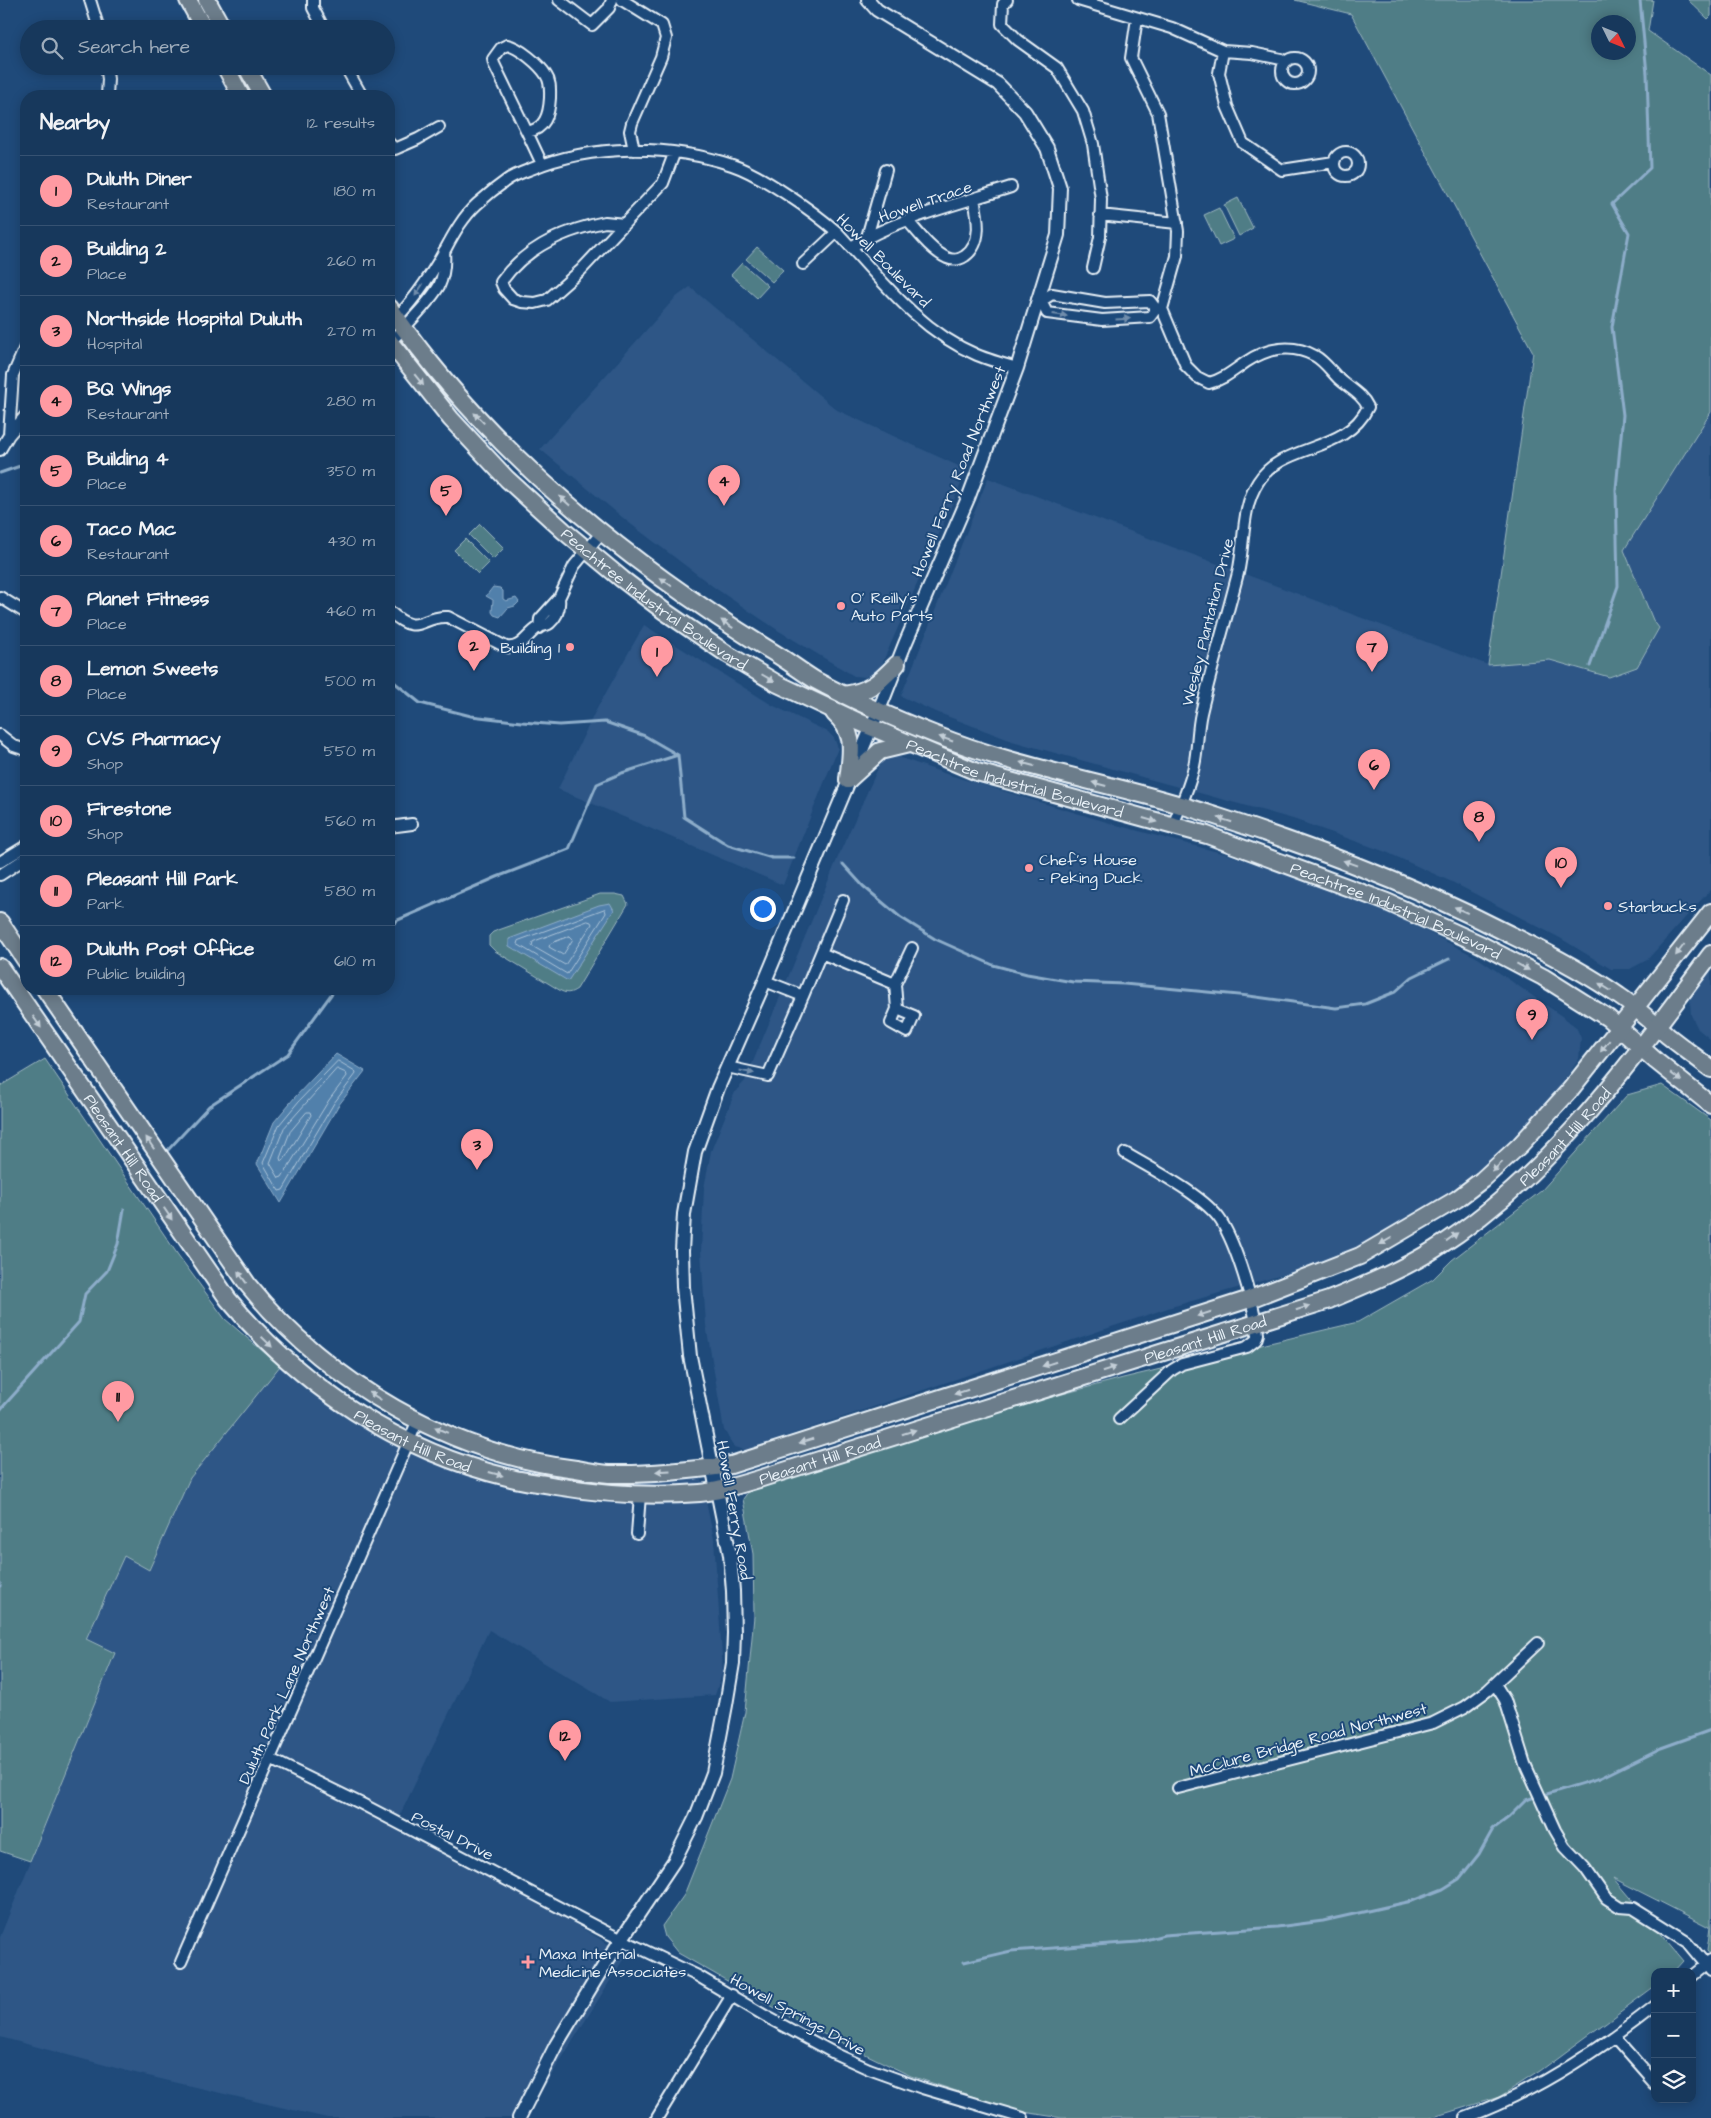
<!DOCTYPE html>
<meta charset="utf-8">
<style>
body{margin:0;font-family:"Architects Daughter",sans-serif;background:#244365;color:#f1f3f6}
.controls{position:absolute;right:15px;bottom:15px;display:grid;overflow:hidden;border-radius:10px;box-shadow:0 2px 12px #0003}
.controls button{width:45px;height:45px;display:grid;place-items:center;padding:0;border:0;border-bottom:1px solid #365272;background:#17385c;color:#f1f3f6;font:25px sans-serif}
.compass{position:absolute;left:1591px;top:15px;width:45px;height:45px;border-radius:50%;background:#17385c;box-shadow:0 2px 12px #0003;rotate:133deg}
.you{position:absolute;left:762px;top:908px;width:18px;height:18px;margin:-12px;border:4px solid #fff;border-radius:50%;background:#1a73e8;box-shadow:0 0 0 8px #1a73e833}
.badge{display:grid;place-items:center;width:32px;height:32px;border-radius:50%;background:#ff9aa2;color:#111;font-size:16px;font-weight:700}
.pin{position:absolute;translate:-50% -41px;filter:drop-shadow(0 1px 2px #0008)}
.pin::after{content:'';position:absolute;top:26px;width:18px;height:15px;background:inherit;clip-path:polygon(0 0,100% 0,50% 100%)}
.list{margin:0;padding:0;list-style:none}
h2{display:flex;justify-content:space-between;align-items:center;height:65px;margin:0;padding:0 20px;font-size:21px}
h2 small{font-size:16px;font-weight:400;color:#9eacbb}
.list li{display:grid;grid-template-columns:32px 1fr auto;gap:15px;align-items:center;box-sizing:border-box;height:70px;padding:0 20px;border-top:1px solid #365272}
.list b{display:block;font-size:19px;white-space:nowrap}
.list p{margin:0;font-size:16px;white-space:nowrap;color:#9eacbb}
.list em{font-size:16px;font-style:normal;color:#9eacbb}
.icon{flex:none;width:28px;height:28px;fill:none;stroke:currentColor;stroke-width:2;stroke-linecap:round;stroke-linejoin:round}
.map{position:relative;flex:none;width:1711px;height:2118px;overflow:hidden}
.search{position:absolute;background:#17385c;box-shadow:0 2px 12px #0003;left:20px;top:20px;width:375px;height:55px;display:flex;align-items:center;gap:12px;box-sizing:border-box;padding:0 18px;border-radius:28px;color:#9eacbb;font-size:19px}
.panel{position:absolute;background:#17385c;box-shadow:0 2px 12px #0003;left:20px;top:90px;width:375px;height:905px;border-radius:20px}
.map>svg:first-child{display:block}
</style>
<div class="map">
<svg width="1711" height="2118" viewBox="0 0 1711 2118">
<rect width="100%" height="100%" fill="#1f4a7a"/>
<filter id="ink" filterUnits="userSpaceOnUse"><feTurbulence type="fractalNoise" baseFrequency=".02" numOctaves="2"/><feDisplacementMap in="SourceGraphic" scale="10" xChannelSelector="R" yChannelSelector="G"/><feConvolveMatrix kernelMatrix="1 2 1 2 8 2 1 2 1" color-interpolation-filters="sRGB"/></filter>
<g filter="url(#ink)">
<path fill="#2d5686" d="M690,287l147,123 130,60 -89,203 -13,4 -11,-1 -75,-45 -64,-43 -87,-66 -88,-73 135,-151z
M1711,412v477l-64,71 -17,9h-19l-51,-31 -106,-55 -68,-31 -93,-33 -281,-78 -81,-31 -30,-14 87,-218 500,187 62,-5 59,17 28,-10 22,-39 -6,-8 -29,-70z
M644,625l128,80 56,27 6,6 4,10 -55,137 -225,-96 36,-75z
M896,756l50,18 174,52 109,29 132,43 117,60 85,59 13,10 5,11 -2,21 -33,48 -74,70 -80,51 -54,31 -167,48 -426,143 -11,-3 -10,-17 -18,-105 -5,-74 3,-63 7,-37 24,-59 10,-11 96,-231 38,-84 7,-8z
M1711,968v72l-13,-11 -7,-14 -1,-15 7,-14z
M280,1366l53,25 84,48 85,28 93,14 105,-7 14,65 9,132 -8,24 -105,7 -121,-72 -90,187 227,138 -101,163h-198l-196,-46 -131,-35v-100l115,-284 -29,-14 38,-84 25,15 41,-92z"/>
<path fill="#507d86" stroke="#9cb7bf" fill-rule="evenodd" d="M1295,0h358l-5,31 63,44v337l-87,138 29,70 6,8 -22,39 -28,10 -59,-17 -62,5 45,-313 -182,-338zM1598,22h30v30h-30z
M1688,0h23v16l-3,3z
M1238,198l15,30 -14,8 -15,-31z
M1219,208l15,31 -15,7 -15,-31z
M757,247l26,23 -11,12 -26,-23z
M742,263l26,23 -11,12 -26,-23z
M480,524l24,24 -11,11 -24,-24z
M465,539l24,24 -11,11 -24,-24z
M600,894h15l9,2 4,8 -51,85c-6,4 -10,5 -16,2l-66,-40 -6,-6v-9l4,-4z
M45,1059l133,196 47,64 55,47 -90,112 -41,92 -25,-14 -38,83 29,14 -85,208 -30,-10v-765z
M1662,1085l49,35v836l-4,-5 3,-24 -97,-49 70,83 -10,11h-18v14l-115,85 -41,26 -69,21h-368l-45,-7 -106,-35 -106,-51 -127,-72 -13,-16 -3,-11 22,-31 46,-116 15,-67 9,-96 -1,-62 -10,-55 8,-11 191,-62 181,-48 235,-56 75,-43 19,-19 89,-69 86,-96z"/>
<path fill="#5180ab" stroke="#8dadca" d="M493,587l7,1 3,3v8l3,2 10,-3 3,4 -4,4 -7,2 -8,9 -6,-2 -2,-3 1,-12 -7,-4z
M610,903l4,7 -46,71 -59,-35v-7l90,-34z
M336,1054l29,17 -27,35 -57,97 -24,-39 17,-42 21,-25z"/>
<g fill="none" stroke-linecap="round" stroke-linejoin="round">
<path stroke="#acc4d9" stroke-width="1" d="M605,909l1,4 -39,61 -50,-30 1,-3z
M588,921l3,1 1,2 -27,41 -33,-19 1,-4z
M570,936l3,3 -10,16 -14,-8 1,-3z
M338,1061l17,10 1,3 -22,29 -51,87 -4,1 -16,-28 16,-38 20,-24z
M337,1069l9,4 1,3 -18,24 -47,77 -3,1 -9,-15 14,-35z
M307,1112h3l1,3 -27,45 -3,1 -1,-3 10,-26z"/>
<path stroke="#8dadca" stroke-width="3" d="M0,473l26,-9
M1590,666l28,-80 -2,-97 7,-74 -11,-88 17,-94 -17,-29 38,-36 -3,-94 -7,-74
M389,678l31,25 51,13 51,6 37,3 46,-3 40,14 33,19
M678,755l6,62 44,28 44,13h22
M843,864l20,22 37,31 35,22 58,26 34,9 46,8 51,2 125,12 87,12 29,-4 30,-12 17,-15 37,-18
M389,927l9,-7 99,-43 72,-28 28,-65 25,-11 56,-18
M168,1150l41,-44 79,-52 47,-65
M0,1410l79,-88 6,-28 22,-23 11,-27 6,-35
M0,1583v3
M1547,1794l53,-16 61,-30 50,-18
M964,1962l47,-11 127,-9 26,-7 113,-8 46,-6 89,-20 31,-12 16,-10 20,-25 14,-25 16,-12 17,-17 6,-2"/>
<defs>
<path id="minor" d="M90,0l9,29
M313,0v8l11,21
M559,0l33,25 17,-17 3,-8
M622,0l40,25 4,13 -5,19 -29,66 -2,8 4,19
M1007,0l-4,4 -1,20 16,16 39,28 26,43 10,33 8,55 -1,38 -7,31
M1078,0l94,28 51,23 29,2 29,6 4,3
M1137,18l-6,40 27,55 20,118 -1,25 -15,53
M507,45c12,2 33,20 39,30 5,7 4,15 4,23 -1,17 -5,31 -23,34l-33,-68 -1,-5 8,-11z
M1223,51l-4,22 8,33 16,37 39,27 52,-8
M1282 71a13 13 0 1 1 26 0a13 13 0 1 1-26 0Z
M106,66l2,13 -1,17
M345,66l17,30
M527,132l15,32
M389,143l6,6 23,-10 21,-12
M1334 164a12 12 0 1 1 24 0a12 12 0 1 1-24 0Z
M1100,215l77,8
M908,221c11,13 24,30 39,37 7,3 12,2 18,-2 18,-13 13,-38 9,-57
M605,222l19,2 -43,46 -34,30 -12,3 -13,-1 -9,-3 -9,-10 -3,-7c24,-34 64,-52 104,-60z
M624,224l39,-41 11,-29
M867,237l19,-67
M851,247c46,-29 108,-43 160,-60
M803,264l34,-32
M1037,300l4,1 11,-7 53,9 45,-2 6,8h6l24,57 11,11 12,6c15,-4 24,-12 37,-21 21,-14 46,-19 69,-6 9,5 16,15 23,22 11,10 24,16 30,29 -22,47 -85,35 -110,75 -17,26 -13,62 -20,91 -12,47 -26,93 -37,140 -4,17 -3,35 -7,53 -4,20 -14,40 -21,60
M1041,301l6,12 55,7 48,-3 6,-8
M389,325c23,-21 41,-48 56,-75 9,-17 18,-33 32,-46 10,-9 20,-17 30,-24 7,-5 16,-8 24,-11 61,-25 138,-25 201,-4 30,10 81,46 105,67 42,45 81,98 140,123 12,5 26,9 40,13
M390,342c12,-12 41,-42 49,-56 5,-11 6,-23 5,-35
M9,435l4,-60 13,-30
M0,450l9,-15 17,-20
M0,597l26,16
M389,611c31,28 31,4 59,6l58,30c15,3 21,-13 33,-20 4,-2 8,-1 11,-4 8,-7 10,-16 9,-25
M539,628l1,-9 19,-21 15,-32 28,-34
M0,735l14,11 12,4
M389,827l23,-3
M0,862l26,-16
M0,875l26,-17
M821,953l74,31 17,-36
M765,981l38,15 40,-96
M895,984l2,25 -6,14 16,9 7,-16 -17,-7
M727,1067l41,9 35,-80
M1119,1419l53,-49 10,-6 65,-17 9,-7 2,-6c-4,-29 -21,-88 -37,-113 -16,-25 -69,-52 -96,-68
M637,1534l3,-39
M1495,1684l10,16 20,64 30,66 10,17 20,21 21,30 14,9 13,1 54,34 24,29
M270,1759l92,45 246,129 90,43 69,41 69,37 33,15 53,19 101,30
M1178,1788l255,-65 32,-16 22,-16 51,-48
M181,1962l237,-542
M1692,1976l19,-15
M1618,2034v7l37,42
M657,2118l75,-123
M1465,2118c69,-25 133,-67 190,-112"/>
<path id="tertiary" d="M519,2118l37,-73 49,-81 69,-103 22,-44 17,-44 13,-68 7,-42 1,-30 -1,-42 -3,-36 -40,-199 -7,-69 -1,-36 2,-37 11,-62 23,-64 47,-107 118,-281 22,-56 64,-148 48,-128 41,-133 2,-47 -13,-40 -22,-36 -27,-28 -121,-74 -9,-10"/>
<g id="trunk">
<path d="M188,0l16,29"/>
<path d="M207,0l16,29"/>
<path d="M225,66l16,30"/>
<path d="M246,66l17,30"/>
<path d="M389,307c99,144 239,257 387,347 13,8 26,18 39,26 39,21 80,39 121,55 79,32 166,46 248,71 112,35 222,75 327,129 37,18 74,37 108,61 18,12 33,26 49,40 14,11 29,22 43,33"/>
<path id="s1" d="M389,341l62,78 56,60 57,52 58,48 42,32 63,43 51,30 81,38 118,50 230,63 180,67 93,42 63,33 65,41 48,43 55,44"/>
<path d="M844,695c27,-4 35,-13 53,-31"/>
<path d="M834,713c23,21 17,39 14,67"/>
<path d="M848,780l32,-29 29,-7"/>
<path d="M0,922l26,39"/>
<path id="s2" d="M0,967l228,332c73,88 172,153 283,179 15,4 30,5 45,8 47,8 96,11 144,7 21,-2 42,-9 62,-15l567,-178c36,-15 73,-30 106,-51 116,-73 196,-188 276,-295"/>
<path d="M45,989l203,296c80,98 202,169 328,184 13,2 25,5 38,5 38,1 79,-4 117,-9l519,-166 110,-43 97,-57 25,-19 38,-35 50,-55 141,-178"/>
</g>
</defs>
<use href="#minor" stroke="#e8f1f8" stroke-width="14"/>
<use href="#tertiary" stroke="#e8f1f8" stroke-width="16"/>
<use href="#trunk" stroke="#e8f1f8" stroke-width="20"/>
<use href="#minor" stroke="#1f4a7a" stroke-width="10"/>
<use href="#tertiary" stroke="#1f4a7a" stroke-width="12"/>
<use href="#trunk" stroke="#6c7d8b" stroke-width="16"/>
</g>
<defs><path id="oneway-solid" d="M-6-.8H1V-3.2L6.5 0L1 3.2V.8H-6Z" transform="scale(1.25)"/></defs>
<g fill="#6f8dac">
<use href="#oneway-solid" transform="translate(419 290) rotate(123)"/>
<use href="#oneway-solid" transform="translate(1060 315) rotate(8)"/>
<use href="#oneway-solid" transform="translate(1123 319) rotate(-3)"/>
<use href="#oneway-solid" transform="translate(747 1072) rotate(11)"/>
</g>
<g fill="#c3ced7">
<use href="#oneway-solid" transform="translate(419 380) rotate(51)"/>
<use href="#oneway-solid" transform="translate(479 418) rotate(-134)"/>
<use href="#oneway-solid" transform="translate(565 501) rotate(-138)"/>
<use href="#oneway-solid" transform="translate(666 582) rotate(-144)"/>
<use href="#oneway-solid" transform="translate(727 624) rotate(-147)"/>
<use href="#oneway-solid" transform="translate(768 678) rotate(30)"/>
<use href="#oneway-solid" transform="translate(946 739) rotate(-161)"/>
<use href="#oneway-solid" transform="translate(1027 764) rotate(-165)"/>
<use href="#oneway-solid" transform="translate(1099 784) rotate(-165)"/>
<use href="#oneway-solid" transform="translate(1150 820) rotate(16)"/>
<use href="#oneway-solid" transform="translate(1225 820) rotate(-162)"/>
<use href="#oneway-solid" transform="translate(1350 863) rotate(-160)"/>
<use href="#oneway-solid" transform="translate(1461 910) rotate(-155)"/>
<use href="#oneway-solid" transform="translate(1680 950) rotate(127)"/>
<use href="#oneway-solid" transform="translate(1523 967) rotate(28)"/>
<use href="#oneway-solid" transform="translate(1605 987) rotate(-148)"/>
<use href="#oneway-solid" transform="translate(37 1022) rotate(55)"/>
<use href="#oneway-solid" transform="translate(1605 1046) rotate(128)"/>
<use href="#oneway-solid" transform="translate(1676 1077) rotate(38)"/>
<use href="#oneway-solid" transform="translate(150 1143) rotate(-124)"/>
<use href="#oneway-solid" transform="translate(1497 1167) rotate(138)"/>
<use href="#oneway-solid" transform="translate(168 1214) rotate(56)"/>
<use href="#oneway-solid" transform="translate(1452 1237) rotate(-36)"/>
<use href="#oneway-solid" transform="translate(1386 1241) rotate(150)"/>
<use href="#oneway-solid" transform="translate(242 1277) rotate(-126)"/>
<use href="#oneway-solid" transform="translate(1303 1308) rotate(-17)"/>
<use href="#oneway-solid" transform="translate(1204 1314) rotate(162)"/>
<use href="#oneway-solid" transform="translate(267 1342) rotate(44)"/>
<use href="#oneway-solid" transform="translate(1049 1364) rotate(162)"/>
<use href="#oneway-solid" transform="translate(1109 1369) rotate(-18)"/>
<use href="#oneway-solid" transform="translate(961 1392) rotate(162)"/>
<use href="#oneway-solid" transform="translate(375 1396) rotate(-148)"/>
<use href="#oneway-solid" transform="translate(441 1430) rotate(-157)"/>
<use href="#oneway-solid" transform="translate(909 1432) rotate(-17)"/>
<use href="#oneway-solid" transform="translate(806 1441) rotate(162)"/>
<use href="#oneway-solid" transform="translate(663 1471) rotate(177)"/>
<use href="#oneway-solid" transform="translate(496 1474) rotate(15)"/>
</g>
</g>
<g fill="#ff9aa2" stroke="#1f4a7a" stroke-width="2">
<circle cx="841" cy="606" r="5"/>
<circle cx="570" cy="647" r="5"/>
<circle cx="1029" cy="868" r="5"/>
<circle cx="1608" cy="906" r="5"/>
<path d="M525.5 1954.5h5v5h5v5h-5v5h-5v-5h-5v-5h5z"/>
</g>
<g text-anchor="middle" stroke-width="4" stroke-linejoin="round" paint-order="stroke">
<g font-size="16" fill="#e8f1f8" stroke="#1f4a7a">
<text transform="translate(925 201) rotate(-19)" y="6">Howell Trace</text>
<text transform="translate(884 260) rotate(45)" y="6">Howell Boulevard</text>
<text transform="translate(958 471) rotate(-68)" y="6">Howell Ferry Road Northwest</text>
<text dy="6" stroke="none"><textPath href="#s1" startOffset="372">Peachtree Industrial Boulevard</textPath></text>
<text transform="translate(1207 622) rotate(-76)" y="6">Wesley Plantation Drive</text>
<text dy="6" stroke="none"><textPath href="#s1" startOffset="778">Peachtree Industrial Boulevard</textPath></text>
<text dy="6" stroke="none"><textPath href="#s1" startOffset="1182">Peachtree Industrial Boulevard</textPath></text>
<text dy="6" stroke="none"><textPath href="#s2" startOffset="1882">Pleasant Hill Road</textPath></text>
<text dy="6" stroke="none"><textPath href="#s2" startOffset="219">Pleasant Hill Road</textPath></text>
<text dy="6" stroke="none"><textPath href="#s2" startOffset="1462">Pleasant Hill Road</textPath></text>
<text dy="6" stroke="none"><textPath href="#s2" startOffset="638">Pleasant Hill Road</textPath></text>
<text dy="6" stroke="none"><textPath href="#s2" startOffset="1058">Pleasant Hill Road</textPath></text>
<text transform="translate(735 1510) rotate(80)" y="6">Howell Ferry Road</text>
<text transform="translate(286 1685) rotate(-66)" y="6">Duluth Park Lane Northwest</text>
<text transform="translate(1308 1739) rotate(-15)" y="6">McClure Bridge Road Northwest</text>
<text transform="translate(453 1835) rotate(27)" y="6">Postal Drive</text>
<text transform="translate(798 2014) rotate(29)" y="6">Howell Springs Drive</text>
</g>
<g font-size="16" fill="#e8f1f8" stroke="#1f4a7a" text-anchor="start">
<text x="851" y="603">O' Reilly's<tspan x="851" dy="18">Auto Parts</tspan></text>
<text x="560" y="653" text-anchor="end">Building 1</text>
<text x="1039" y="865">Chef's House<tspan x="1039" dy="18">- Peking Duck</tspan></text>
<text x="1618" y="912">Starbucks</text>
<text x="539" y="1959">Maxa Internal<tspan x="539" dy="18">Medicine Associates</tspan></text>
</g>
</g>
</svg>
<div class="controls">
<button>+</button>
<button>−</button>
<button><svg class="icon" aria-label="layers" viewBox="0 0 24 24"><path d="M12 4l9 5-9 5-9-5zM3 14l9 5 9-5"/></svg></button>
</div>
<svg class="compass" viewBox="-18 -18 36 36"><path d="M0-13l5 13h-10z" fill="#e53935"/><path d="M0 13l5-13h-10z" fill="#9eacbb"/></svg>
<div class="you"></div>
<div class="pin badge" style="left:657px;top:677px">1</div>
<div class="pin badge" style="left:474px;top:671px">2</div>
<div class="pin badge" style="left:477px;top:1170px">3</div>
<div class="pin badge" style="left:724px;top:506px">4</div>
<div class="pin badge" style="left:446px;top:516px">5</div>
<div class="pin badge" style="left:1374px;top:790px">6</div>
<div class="pin badge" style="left:1372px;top:672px">7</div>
<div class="pin badge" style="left:1479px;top:842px">8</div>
<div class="pin badge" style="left:1532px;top:1040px">9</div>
<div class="pin badge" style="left:1561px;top:888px">10</div>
<div class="pin badge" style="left:118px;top:1422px">11</div>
<div class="pin badge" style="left:565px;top:1761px">12</div>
<div class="search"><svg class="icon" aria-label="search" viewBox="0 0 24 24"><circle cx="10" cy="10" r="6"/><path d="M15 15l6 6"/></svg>Search here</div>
<section class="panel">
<h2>Nearby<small>12 results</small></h2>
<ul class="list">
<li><span class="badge">1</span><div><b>Duluth Diner</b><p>Restaurant</p></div><em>180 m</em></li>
<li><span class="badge">2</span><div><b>Building 2</b><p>Place</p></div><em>260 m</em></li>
<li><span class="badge">3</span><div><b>Northside Hospital Duluth</b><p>Hospital</p></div><em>270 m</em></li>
<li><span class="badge">4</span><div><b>BQ Wings</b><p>Restaurant</p></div><em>280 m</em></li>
<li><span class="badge">5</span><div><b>Building 4</b><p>Place</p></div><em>350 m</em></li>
<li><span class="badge">6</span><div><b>Taco Mac</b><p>Restaurant</p></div><em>430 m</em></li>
<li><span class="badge">7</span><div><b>Planet Fitness</b><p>Place</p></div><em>460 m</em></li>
<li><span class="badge">8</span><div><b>Lemon Sweets</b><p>Place</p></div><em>500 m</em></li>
<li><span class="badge">9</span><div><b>CVS Pharmacy</b><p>Shop</p></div><em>550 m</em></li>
<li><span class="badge">10</span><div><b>Firestone</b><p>Shop</p></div><em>560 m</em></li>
<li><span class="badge">11</span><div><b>Pleasant Hill Park</b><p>Park</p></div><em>580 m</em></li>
<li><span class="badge">12</span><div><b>Duluth Post Office</b><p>Public building</p></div><em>610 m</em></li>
</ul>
</section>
</div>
